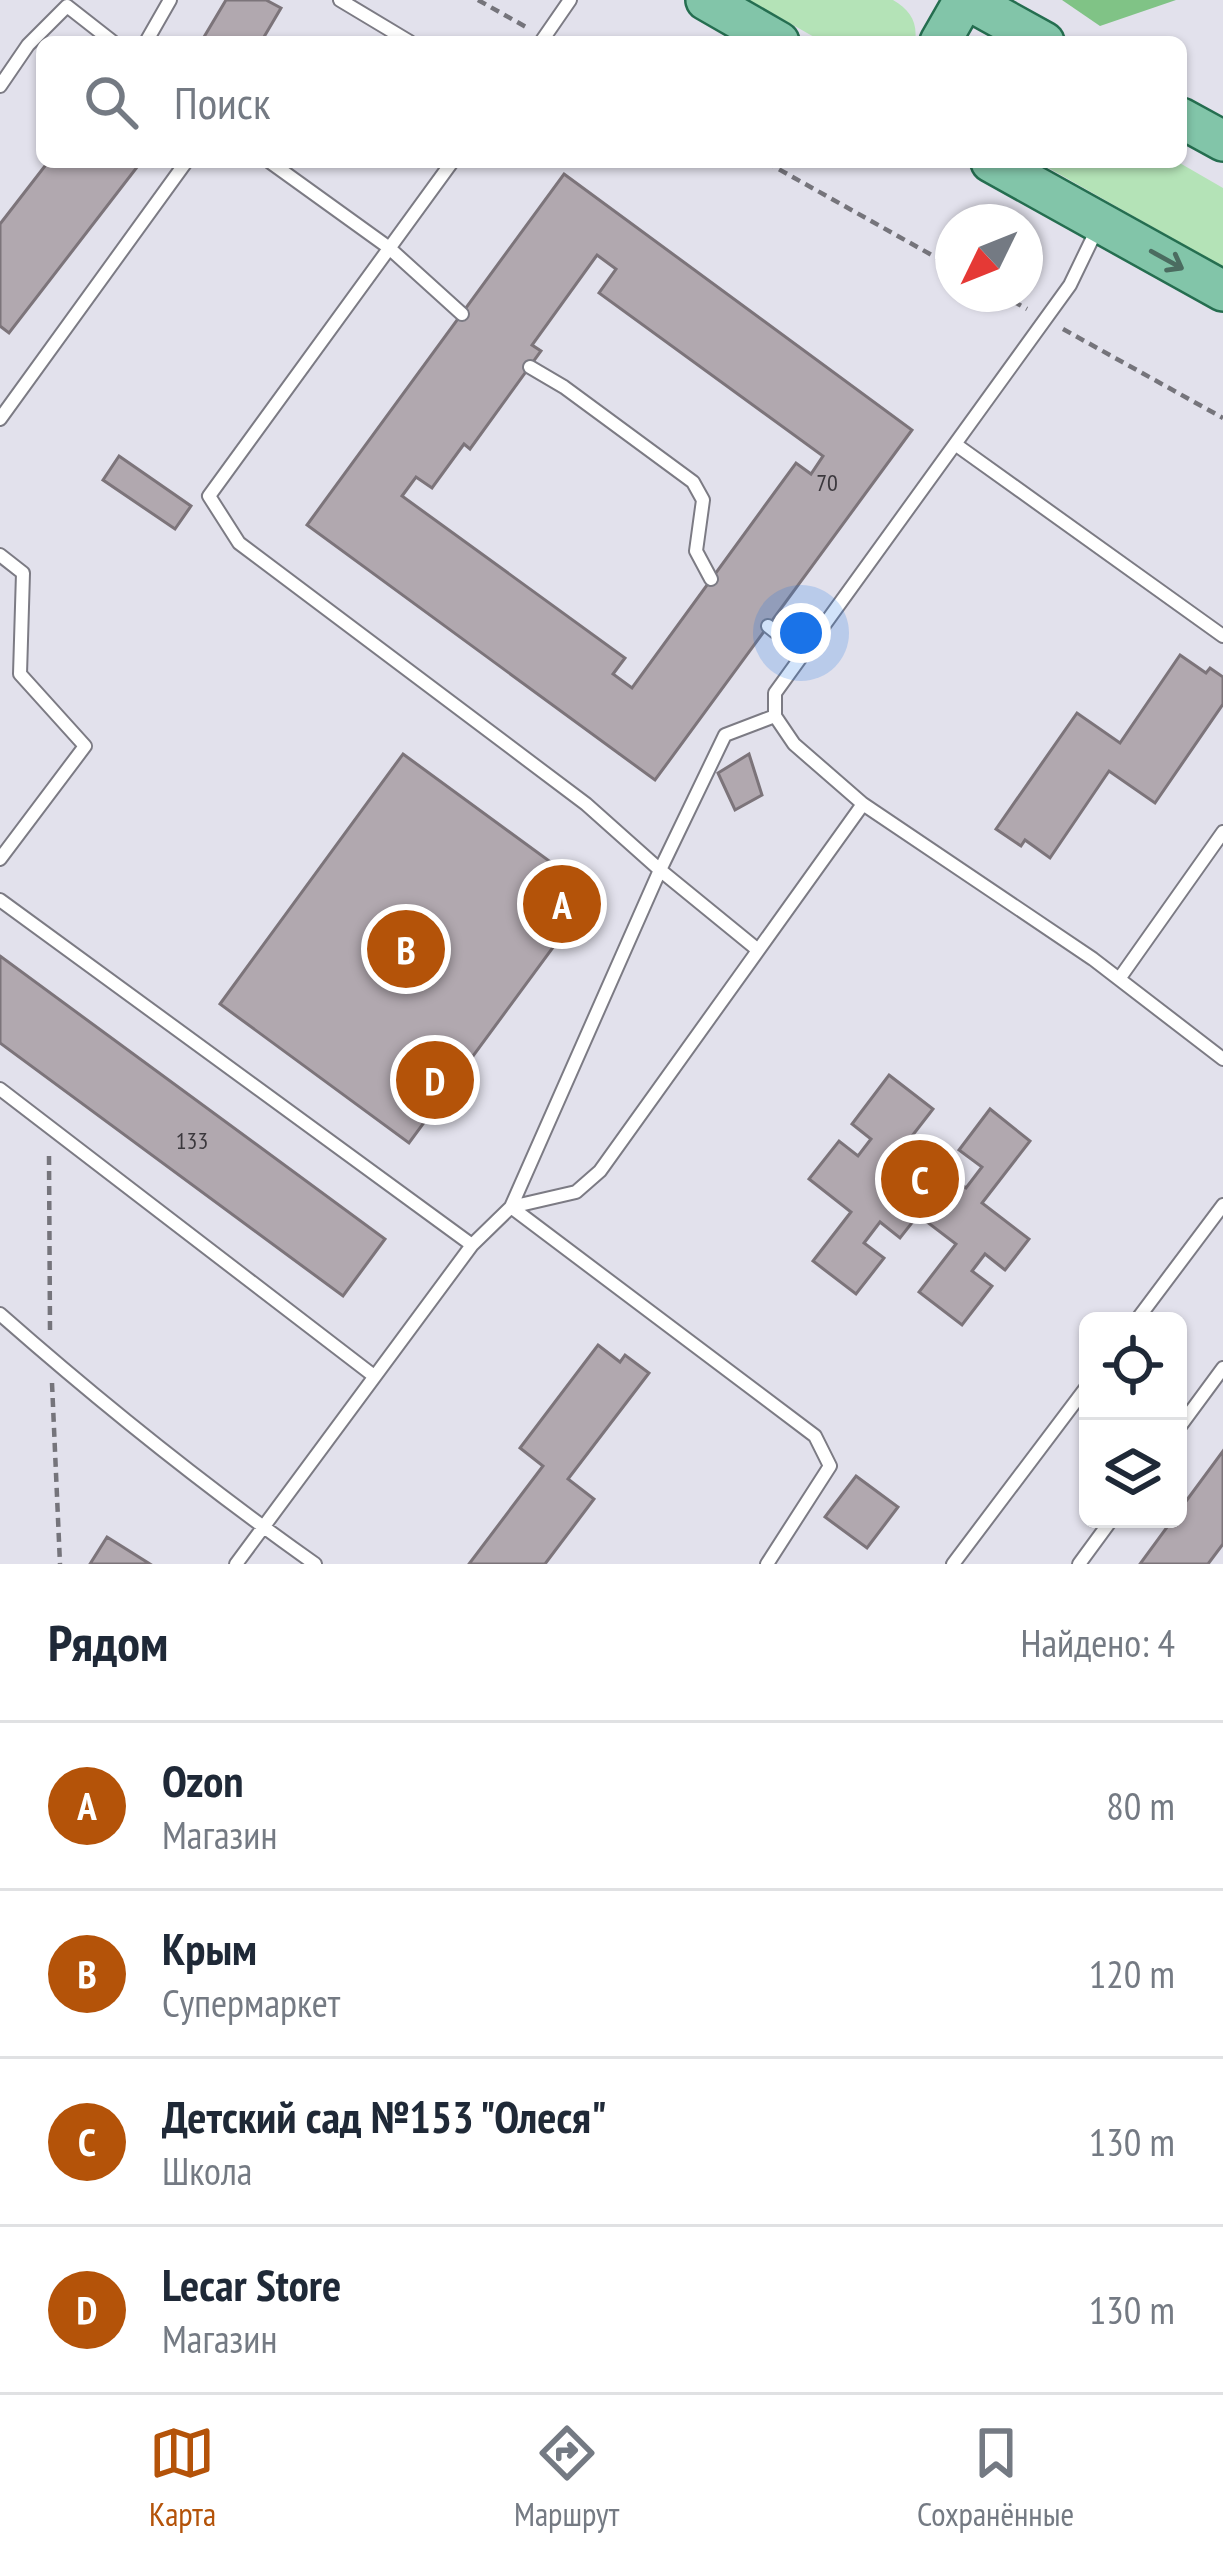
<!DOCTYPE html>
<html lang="ru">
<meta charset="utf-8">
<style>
body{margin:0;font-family:"PT Sans Narrow",sans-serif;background:#f6f6f7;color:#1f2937}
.controls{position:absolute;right:36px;bottom:36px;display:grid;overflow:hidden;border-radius:18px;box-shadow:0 3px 9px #0004}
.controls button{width:108px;height:108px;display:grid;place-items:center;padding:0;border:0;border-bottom:3px solid #e0e1e3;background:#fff;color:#1f2937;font:60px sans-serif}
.compass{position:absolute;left:935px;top:204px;width:108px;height:108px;border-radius:50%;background:#fff;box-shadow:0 3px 9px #0004;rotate:227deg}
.you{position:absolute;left:801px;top:633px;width:42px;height:42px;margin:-30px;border:9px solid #fff;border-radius:50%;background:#1a73e8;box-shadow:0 0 0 18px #1a73e833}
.badge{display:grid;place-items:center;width:78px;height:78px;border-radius:50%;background:#b45309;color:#fff;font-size:39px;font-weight:700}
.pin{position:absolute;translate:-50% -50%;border:6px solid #fff;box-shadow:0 3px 12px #0006}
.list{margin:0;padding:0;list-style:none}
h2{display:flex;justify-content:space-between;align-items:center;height:156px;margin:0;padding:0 48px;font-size:51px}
h2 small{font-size:39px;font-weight:400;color:#747a83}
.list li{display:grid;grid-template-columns:78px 1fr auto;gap:36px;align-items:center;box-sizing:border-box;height:168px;padding:0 48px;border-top:3px solid #e0e1e3}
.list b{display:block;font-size:45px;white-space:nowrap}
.list p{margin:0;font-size:39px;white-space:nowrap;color:#747a83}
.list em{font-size:39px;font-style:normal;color:#747a83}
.icon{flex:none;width:66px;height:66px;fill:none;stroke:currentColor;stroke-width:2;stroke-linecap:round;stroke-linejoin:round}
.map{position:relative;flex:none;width:1223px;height:1564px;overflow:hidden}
.search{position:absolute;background:#fff;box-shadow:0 3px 9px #0004;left:36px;right:36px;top:36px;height:132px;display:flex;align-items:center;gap:30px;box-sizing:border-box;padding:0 42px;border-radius:18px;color:#747a83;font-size:45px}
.sheet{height:828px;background:#fff}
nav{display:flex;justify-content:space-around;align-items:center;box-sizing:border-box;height:168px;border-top:3px solid #e0e1e3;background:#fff;font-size:33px;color:#747a83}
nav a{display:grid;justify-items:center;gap:6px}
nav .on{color:#b45309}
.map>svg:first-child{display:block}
</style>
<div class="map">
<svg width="1223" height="1564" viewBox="0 0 1223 1564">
<rect width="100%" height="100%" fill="#e2e1ec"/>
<path fill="#b4e3b7" d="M749,0h144c17,10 25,22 22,42h-92z
M1038,162h140l45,26v79z"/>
<path fill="#80c386" d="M1062,0h114l-76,26z"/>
<path fill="#b1a8af" stroke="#7c747a" stroke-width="3" fill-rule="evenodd" d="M226,0h40l15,8 -20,34h-60z
M48,162h93l-132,171 -9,-7v-102z
M564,174l348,256 -257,350 -348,-255zM597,255l19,14 -17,24 224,163 -12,18 -15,-11 -164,225 -19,-14 12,-16 -223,-162 14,-19 16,11 32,-44 6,5 71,-98 -9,-6z
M119,456l72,50 -16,23 -72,-49z
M1180,655l26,18 4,-5 13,9v27l-68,99 -46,-32 -59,87 -25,-18 -4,6 -25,-17 81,-116 43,30z
M403,754l190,139 -184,250 -189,-139z
M749,754l13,41 -27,15 -17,-37z
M0,956l385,283 -42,57 -343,-253z
M889,1075l44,34 -42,54 36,28 16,-20 23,17 16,-21 -23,-17 31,-41 40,32 -48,62 47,36 -24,31 -20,-16 -13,17 20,15 -30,39 -43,-33 37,-48 -38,-29 -18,23 -20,-16 -16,21 20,15 -28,36 -43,-33 38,-49 -42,-33 30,-38 19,15 13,-17 -19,-15z
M598,1345l22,17 5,-7 24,18 -81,106 26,20 -49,65h-76l74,-98 -23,-18z
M1223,1451v93l-15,20h-68l33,-45h5v-7z
M856,1476l42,31 -31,41 -42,-31z
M107,1537l43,27h-60z"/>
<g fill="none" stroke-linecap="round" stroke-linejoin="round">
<defs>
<path id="lane" d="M340,0l70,42
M146,42l24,-42
M541,42l29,-42
M0,86l28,-41 39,-39 46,36
M270,162l118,85 74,67
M452,162l-243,334 30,47 347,261 74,66 98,80
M1098,227l-28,58 -295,408v23l19,28 69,60 230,155 130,100
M530,367l34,20 129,95 10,18 -7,51 15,28
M0,419l186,-257
M955,444l268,192
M0,555l23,18 -3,101 65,72 -85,113
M768,626l35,28
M0,900l472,345
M1119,979l104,-147
M0,1089l374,287
M0,1314c100,88 206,173 315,250
M1136,1321l87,-116
M1178,1429l45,-61
M236,1564l236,-319 39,-38 65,-15 24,-21 263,-367
M767,1564l63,-98 -15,-30 -304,-229 149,-337 65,-135 50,-19
M953,1564l135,-179
M1079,1564l33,-45"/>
<path id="primary" d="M706,0l73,42
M968,0l76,42
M940,42l24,-42
M1181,118l42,23
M991,162l232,129"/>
</defs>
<use href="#lane" stroke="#7c7b84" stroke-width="16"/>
<use href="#primary" stroke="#256e50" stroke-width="44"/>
<path stroke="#75747b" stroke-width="4.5" stroke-dasharray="9 6" stroke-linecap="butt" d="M478,0l48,27
M766,162l187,105
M1000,294l27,15
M1063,329l160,89
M49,1156l1,174
M52,1383l8,181"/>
<use href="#lane" stroke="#fff" stroke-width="12"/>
<use href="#primary" stroke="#82c5a9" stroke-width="39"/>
</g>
<defs><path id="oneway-shaft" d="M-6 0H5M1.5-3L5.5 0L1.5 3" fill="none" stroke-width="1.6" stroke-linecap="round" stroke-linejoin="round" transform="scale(3)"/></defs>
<use stroke="#4b6c60" href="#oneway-shaft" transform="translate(1167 260) rotate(29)"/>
<g text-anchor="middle" stroke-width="12" stroke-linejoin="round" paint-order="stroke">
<g font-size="24" fill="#3b383d">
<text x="827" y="491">70</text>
<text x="192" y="1149">133</text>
</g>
</g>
</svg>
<div class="controls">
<button><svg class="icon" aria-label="locate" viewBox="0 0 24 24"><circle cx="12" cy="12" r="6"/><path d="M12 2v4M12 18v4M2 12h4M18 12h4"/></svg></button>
<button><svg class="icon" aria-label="layers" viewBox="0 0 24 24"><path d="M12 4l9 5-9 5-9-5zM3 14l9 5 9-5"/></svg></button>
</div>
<svg class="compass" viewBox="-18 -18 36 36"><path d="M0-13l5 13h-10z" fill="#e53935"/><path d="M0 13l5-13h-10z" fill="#747a83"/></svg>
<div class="you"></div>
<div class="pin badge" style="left:562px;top:904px">A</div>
<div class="pin badge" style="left:406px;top:949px">B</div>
<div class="pin badge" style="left:920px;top:1179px">C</div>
<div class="pin badge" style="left:435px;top:1080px">D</div>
<div class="search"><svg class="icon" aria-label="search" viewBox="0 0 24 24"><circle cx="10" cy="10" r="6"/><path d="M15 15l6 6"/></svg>Поиск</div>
</div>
<section class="sheet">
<h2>Рядом<small>Найдено: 4</small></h2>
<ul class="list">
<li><span class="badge">A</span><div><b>Ozon</b><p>Магазин</p></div><em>80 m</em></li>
<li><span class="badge">B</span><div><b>Крым</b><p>Супермаркет</p></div><em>120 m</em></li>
<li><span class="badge">C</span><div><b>Детский сад №153 &quot;Олеся&quot;</b><p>Школа</p></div><em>130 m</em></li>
<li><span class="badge">D</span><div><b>Lecar Store</b><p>Магазин</p></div><em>130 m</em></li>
</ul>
</section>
<nav>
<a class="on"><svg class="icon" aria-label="map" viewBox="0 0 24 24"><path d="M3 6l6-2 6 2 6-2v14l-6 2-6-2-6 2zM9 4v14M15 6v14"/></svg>Карта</a>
<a><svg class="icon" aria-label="directions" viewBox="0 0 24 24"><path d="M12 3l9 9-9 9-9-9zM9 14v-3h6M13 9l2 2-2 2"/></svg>Маршрут</a>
<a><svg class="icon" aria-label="saved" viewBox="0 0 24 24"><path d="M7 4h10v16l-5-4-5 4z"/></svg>Сохранённые</a>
</nav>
